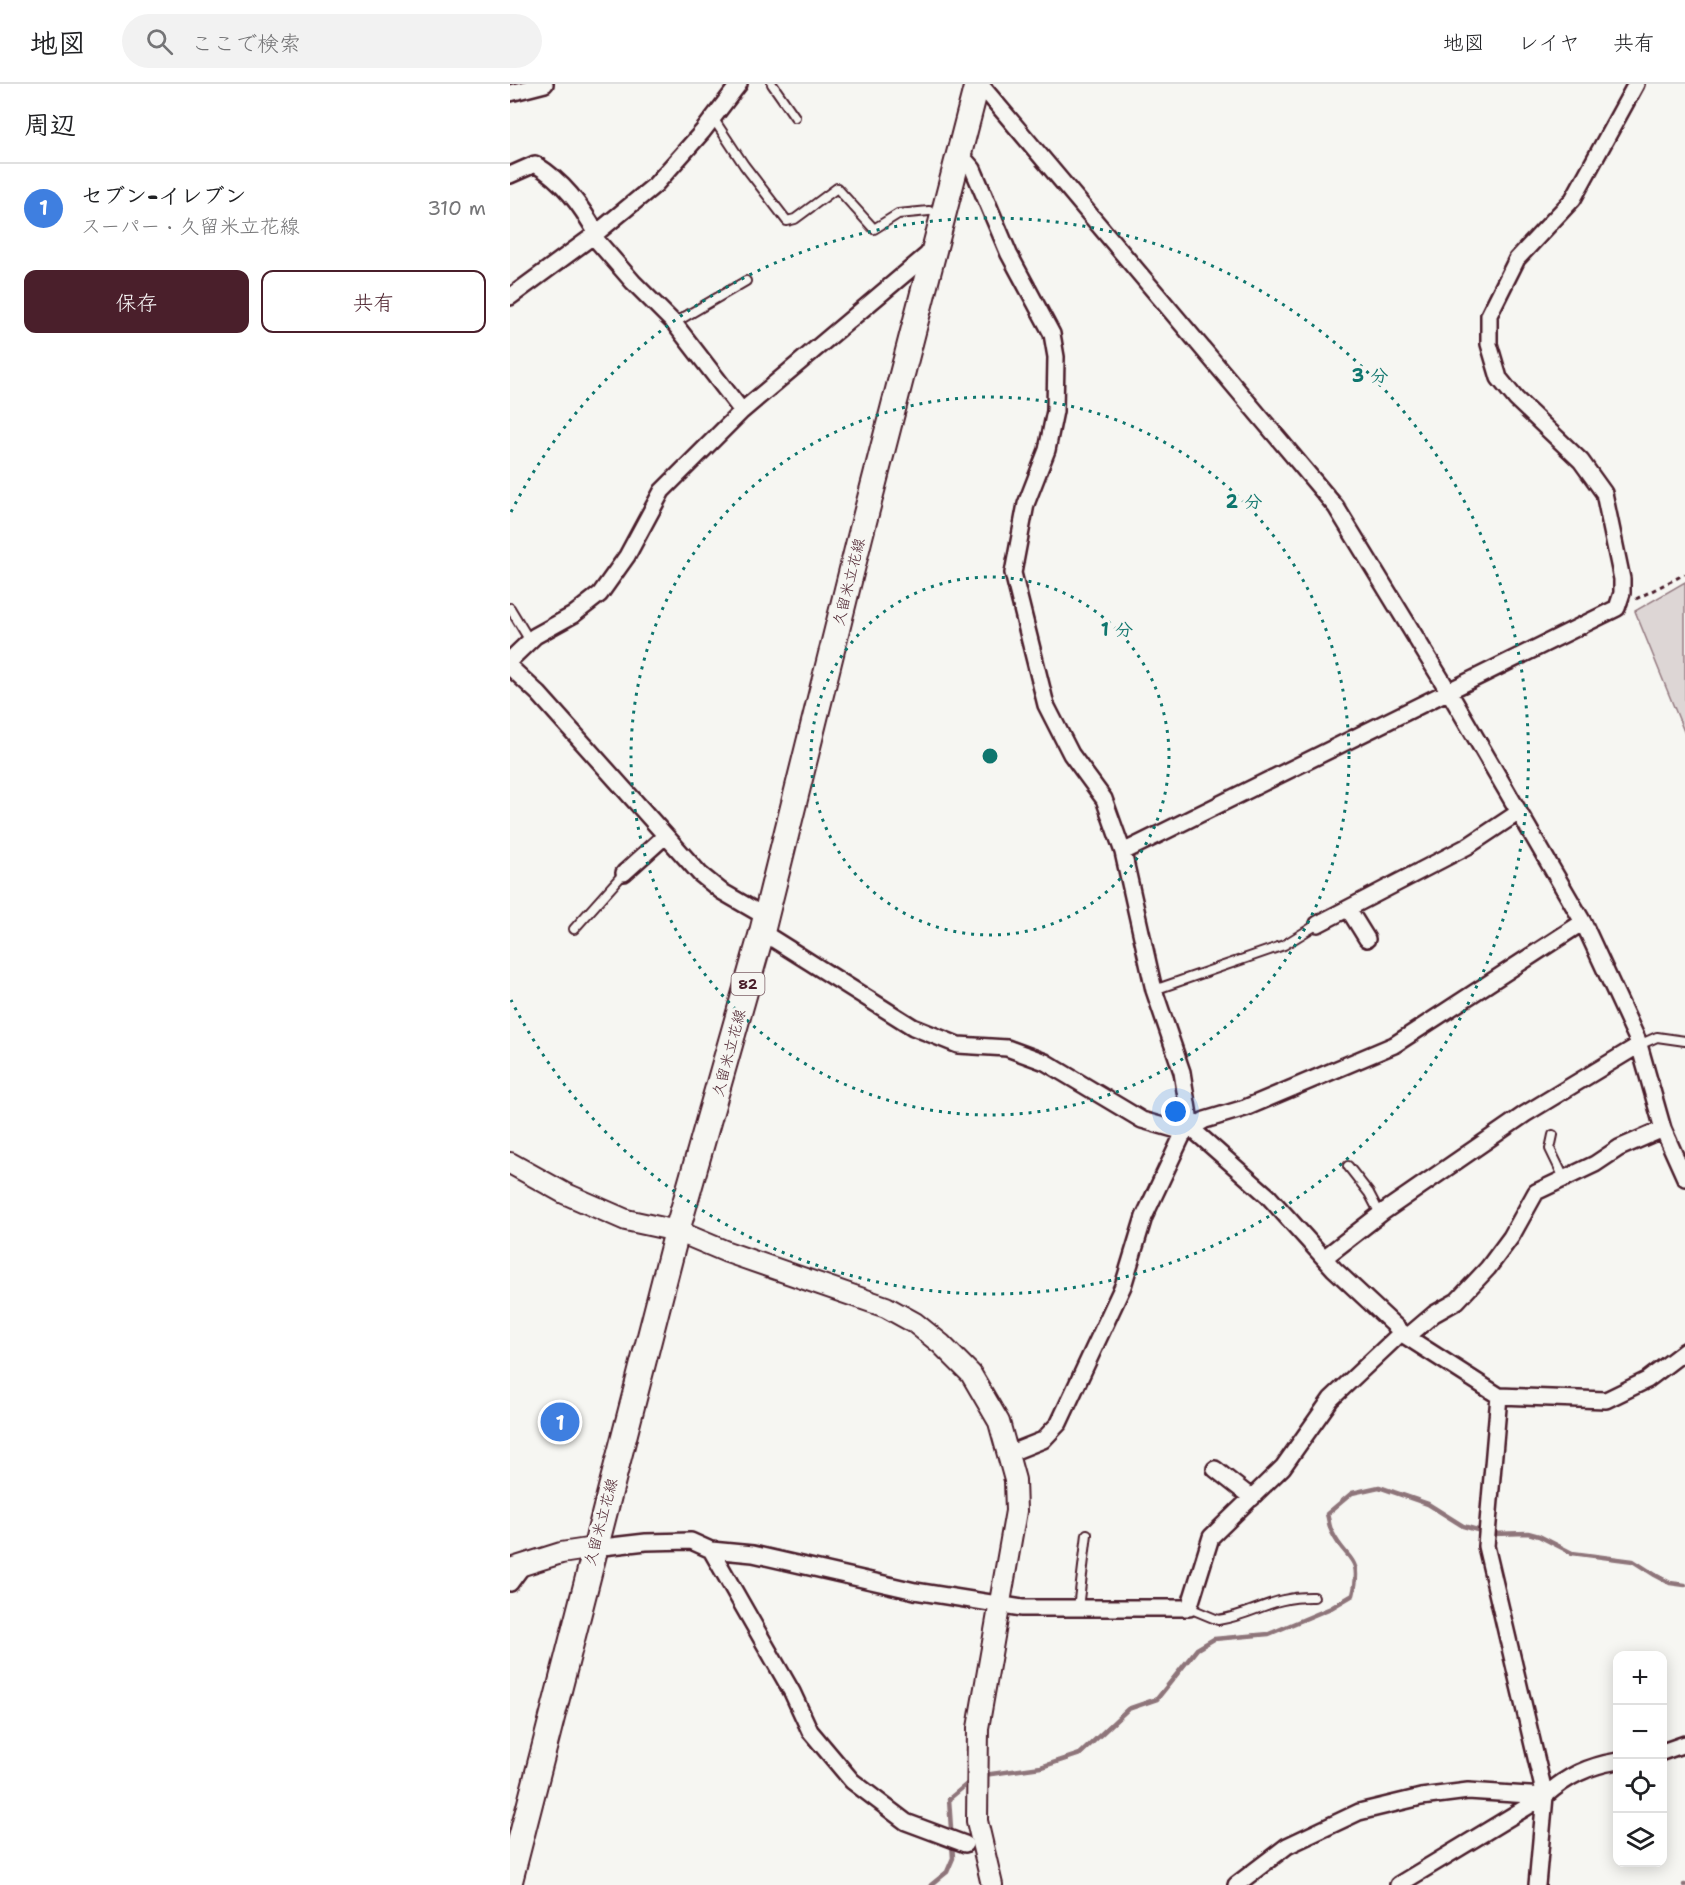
<!DOCTYPE html>
<html lang="ja">
<meta charset="utf-8">
<style>
body{margin:0;font-family:"Shantell Sans","Klee One",sans-serif;background:#f2f2f2;color:#202124}
.controls{position:absolute;right:18px;bottom:18px;display:grid;overflow:hidden;border-radius:12px;box-shadow:0 3px 15px #0003}
.controls button{width:54px;height:54px;display:grid;place-items:center;padding:0;border:0;border-bottom:2px solid #e0e0e0;background:#fff;color:#202124;font:30px sans-serif}
.you{position:absolute;left:666px;top:1028px;width:21px;height:21px;margin:-15px;border:4px solid #fff;border-radius:50%;background:#1a73e8;box-shadow:0 0 0 9px #1a73e833}
.badge{display:grid;place-items:center;width:39px;height:39px;border-radius:50%;background:#4a1f2b;color:#fff;font-size:20px;font-weight:700}
.pin{position:absolute;translate:-50% -50%;border:3px solid #fff;box-shadow:0 2px 6px #0006}
.list{margin:0;padding:0;list-style:none}
h2{display:flex;justify-content:space-between;align-items:center;height:78px;margin:0;padding:0 24px;font-size:26px}
h2 small{font-size:20px;font-weight:400;color:#757577}
.list li{display:grid;grid-template-columns:39px 1fr auto;gap:18px;align-items:center;box-sizing:border-box;height:90px;padding:0 24px;border-top:2px solid #e0e0e0}
.list b{display:block;font-size:22px;white-space:nowrap}
.list p{margin:0;font-size:20px;white-space:nowrap;color:#757577}
.list em{font-size:20px;font-style:normal;color:#757577}
.actions{display:flex;gap:12px;padding:18px 24px}
.actions a{flex:1;padding:14px 0;border:2px solid #4a1f2b;border-radius:12px;text-align:center;font-size:21px;color:#4a1f2b}
.actions .main{background:#4a1f2b;color:#fff}
.icon{flex:none;width:33px;height:33px;fill:none;stroke:currentColor;stroke-width:2;stroke-linecap:round;stroke-linejoin:round}
.map{position:relative;flex:none;width:1175px;height:1801px;overflow:hidden}
header{display:flex;align-items:center;gap:36px;box-sizing:border-box;height:84px;padding:0 30px;background:#fff;border-bottom:2px solid #e0e0e0}
header strong{font-size:28px}
nav{display:flex;gap:33px;margin-inline-start:auto;font-size:21px}
.search{width:420px;height:54px;background:#f2f2f2;display:flex;align-items:center;gap:15px;box-sizing:border-box;padding:0 21px;border-radius:33px;color:#757577;font-size:22px}
main{display:flex}
aside{flex:1;background:#fff}
.map>svg:first-child{display:block}
</style>
<header>
<strong>地図</strong>
<div class="search"><svg class="icon" aria-label="search" viewBox="0 0 24 24"><circle cx="10" cy="10" r="6"/><path d="M15 15l6 6"/></svg>ここで検索</div>
<nav><a>地図</a><a>レイヤ</a><a>共有</a></nav>
</header>
<main>
<aside>
<h2>周辺<small></small></h2>
<ul class="list">
<li><span class="badge" style="background:#3f7fe0">1</span><div><b>セブン-イレブン</b><p>スーパー · 久留米立花線</p></div><em>310 m</em></li>
</ul>
<div class="actions"><a class="main">保存</a><a>共有</a></div>
</aside>
<div class="map">
<svg width="1175" height="1801" viewBox="0 0 1175 1801">
<rect width="100%" height="100%" fill="#f6f6f2"/>
<filter id="ink" filterUnits="userSpaceOnUse"><feTurbulence type="fractalNoise" baseFrequency=".0167" numOctaves="2"/><feDisplacementMap in="SourceGraphic" scale="12" xChannelSelector="R" yChannelSelector="G"/><feConvolveMatrix kernelMatrix="1 2 1 2 8 2 1 2 1" color-interpolation-filters="sRGB"/></filter>
<g filter="url(#ink)">
<path fill="#ddd6d5" stroke="#947a80" stroke-width="1.5" d="M1175,498v152l-50,-123z"/>
<g fill="none" stroke-linecap="round" stroke-linejoin="round">
<path stroke="#8e747a" stroke-width="4.5" d="M474,1691l57,-8 39,-13 48,-45 29,-10 40,-50 17,-10 55,-5 62,-26 22,-13c10,-41 -7,-33 -21,-63 -3,-5 -3,-12 -5,-18l25,-21 27,-6 49,17 35,22 29,8 36,-1 11,3 33,17 61,8 22,14 15,8 15,2
M421,1801l16,-13 6,-14 -4,-59 24,-20
M1174,1801h1"/>
<defs>
<path id="service" d="M262,0l23,33
M203,34l31,47 43,56 8,-2 42,-31 37,41 24,-15 31,-3
M164,239l72,-42
M0,524l20,33
M64,845l50,-56
M644,906l130,-45 34,-21
M1129,961l18,-8 28,4
M1043,1051l-3,14 14,29
M838,1082l21,27 11,21
M568,1524l9,-74
M679,1524l29,12c38,-6 53,-24 96,-23"/>
<path id="minor" d="M470,0l356,423 113,185 134,230 55,119 25,88 22,49
M0,9l35,-9
M449,69l14,16 36,85 43,80 4,23 -1,54 -8,39 -21,54 -13,69 33,132 25,49 33,45 19,53 31,138 28,82 9,56 77,68 66,73 73,68 92,59 107,4 41,-20 38,-29
M0,91l25,-11c29,18 45,40 62,70
M83,152l40,46 41,41 68,88
M0,213l83,-61 62,-51 48,-54 36,-47
M0,576l25,-24 38,-21 27,-21 27,-38 35,-65 80,-80 192,-162
M0,583l29,27 161,180 21,17 45,26
M613,768l494,-244 5,-15v-14l-18,-86 -23,-32 -65,-62 -17,-21 -10,-34v-29l28,-56 56,-60 63,-115
M114,789l41,-37
M839,826l18,29
M808,840l150,-78 51,-34
M252,848l151,95 45,18 49,3 38,14 97,58 42,12
M814,1174l59,-46 142,-98 114,-69
M897,1253l27,-23 23,-13 31,-33 23,-31 25,-45 59,-28 24,-16 44,-19
M989,1312l-13,150 59,250 -8,89
M498,1370l35,-14 16,-17 64,-137 21,-69 40,-85 21,-12 40,-12 149,-63 189,-123
M705,1385l37,29
M84,1464l52,-6 45,-1 20,9 42,4 162,37 107,17h167l22,-71 72,-70 48,-68 71,-67
M201,1466l81,142 18,39 42,50 54,41 59,22
M0,1499l14,-19
M1152,1668l23,-8
M726,1801l51,-39 72,-34 62,-15 47,-6 77,5
M888,1801l147,-89c22,-20 43,-30 73,-35"/>
<path id="tertiary" d="M0,1079l54,30 62,27 51,11 50,21 159,55 29,16 26,21 30,30 28,48 16,58 1,31 -38,217 -1,93 15,64
M0,1485l51,-16 33,-5"/>
<path id="primary" d="M0,1797l167,-650 85,-299 98,-395 117,-453"/>
</defs>
<use href="#service" stroke="#4a1f2b" stroke-width="12"/>
<use href="#minor" stroke="#4a1f2b" stroke-width="20"/>
<use href="#tertiary" stroke="#4a1f2b" stroke-width="24"/>
<use href="#primary" stroke="#4a1f2b" stroke-width="28"/>
<path stroke="#4a1f2b" stroke-width="3" stroke-dasharray="4.5 4.5" stroke-linecap="butt" d="M1126,515l49,-25"/>
<use href="#service" stroke="#f6f6f2" stroke-width="8"/>
<use href="#minor" stroke="#f6f6f2" stroke-width="15"/>
<use href="#tertiary" stroke="#f6f6f2" stroke-width="20"/>
<use href="#primary" stroke="#f6f6f2" stroke-width="24"/>
</g>
</g>
<g fill="none" stroke="#0f766e" stroke-width="3" stroke-dasharray="3 6">
<circle cx="480" cy="672" r="179"/>
<circle cx="480" cy="672" r="359"/>
<path d="M1 428A538 538 0 1 1 1 916"/>
</g>
<g text-anchor="middle" stroke-width="6" stroke-linejoin="round" paint-order="stroke">
<rect fill="#f6f6f2" stroke="#7e6067" stroke-width="1.5" x="221.5" y="889" width="33" height="22" rx="4.5"/>
<g font-size="14" font-weight="bold" fill="#4a1f2b">
<text x="238" y="905">82</text>
</g>
<g font-size="15" fill="#4a1f2b" stroke="#f6f6f2">
<text transform="translate(339 498) rotate(-76)" y="5">久留米立花線</text>
<text transform="translate(219 969) rotate(-75)" y="5">久留米立花線</text>
<text transform="translate(91 1438) rotate(-75)" y="5">久留米立花線</text>
</g>
</g>
<circle cx="480" cy="672" r="9" fill="#0f766e" stroke="#f6f6f2" stroke-width="3"/>
<g font-size="18" text-anchor="middle" font-weight="bold" fill="#0f766e" stroke="#f6f6f2" stroke-width="6" stroke-linejoin="round" paint-order="stroke">
<text x="860" y="298">3 分</text>
<text x="734" y="424">2 分</text>
<text x="607" y="552">1 分</text>
</g>
</svg>
<div class="controls">
<button>+</button>
<button>−</button>
<button><svg class="icon" aria-label="locate" viewBox="0 0 24 24"><circle cx="12" cy="12" r="6"/><path d="M12 2v4M12 18v4M2 12h4M18 12h4"/></svg></button>
<button><svg class="icon" aria-label="layers" viewBox="0 0 24 24"><path d="M12 4l9 5-9 5-9-5zM3 14l9 5 9-5"/></svg></button>
</div>
<div class="you"></div>
<div class="pin badge" style="left:50px;top:1338px;background:#3f7fe0">1</div>
</div>
</main>
